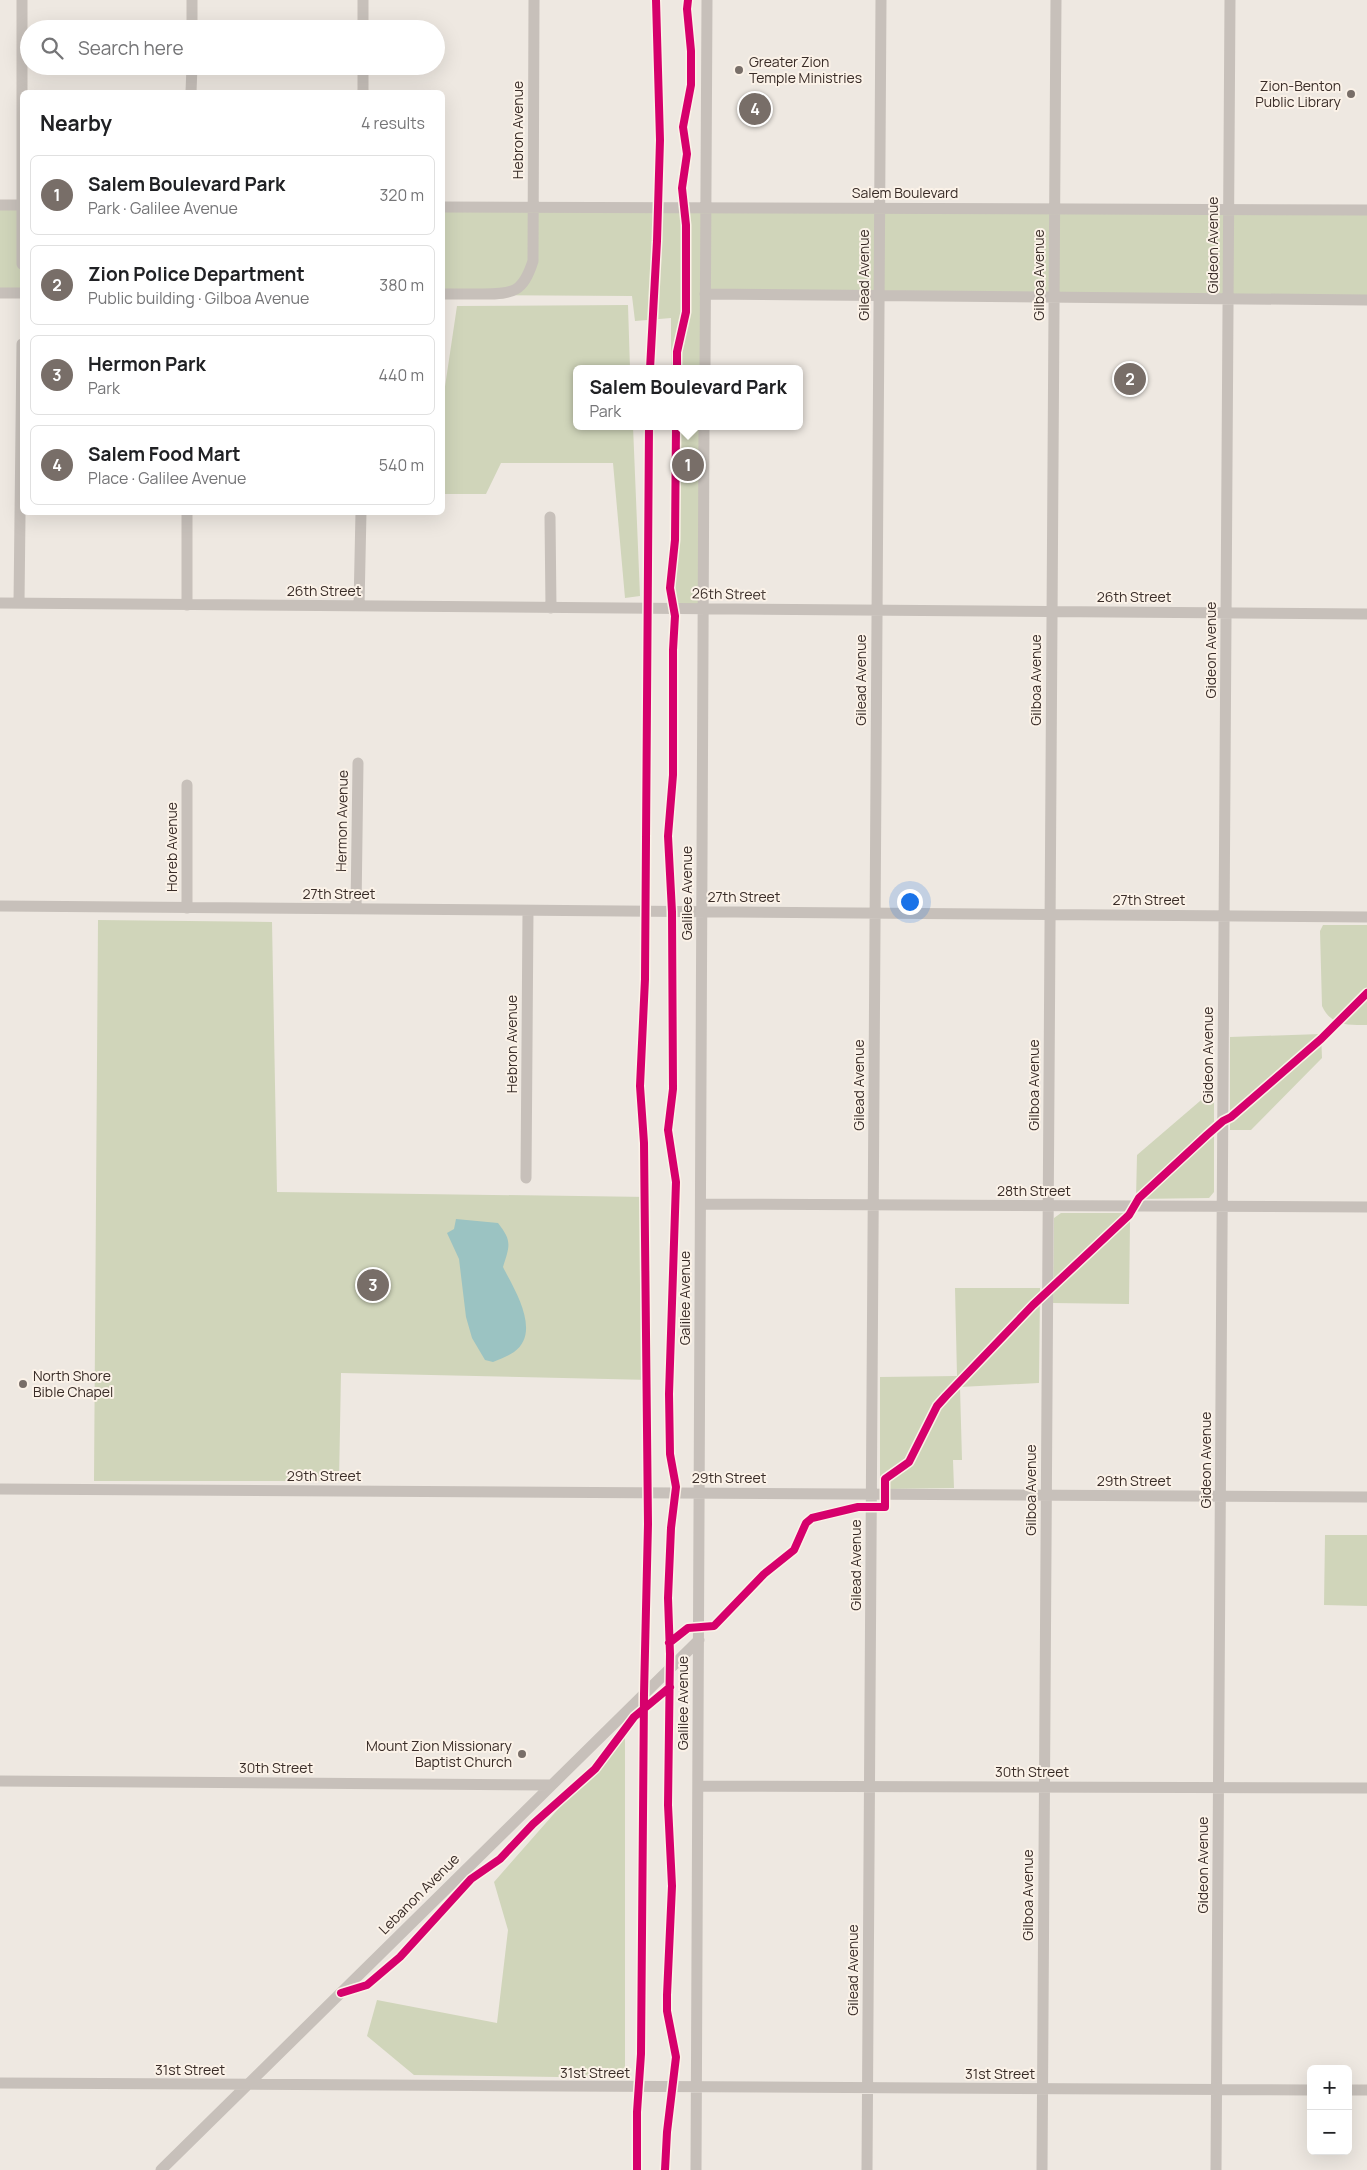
<!DOCTYPE html>
<meta charset="utf-8">
<style>
body{margin:0;font-family:Manrope,sans-serif;background:#f2f2f2;color:#202124}
.controls{position:absolute;right:15px;bottom:15px;display:grid;overflow:hidden;border-radius:8px;box-shadow:0 5px 20px #0002}
.controls button{width:45px;height:45px;display:grid;place-items:center;padding:0;border:0;border-bottom:1px solid #e0e0e0;background:#fff;color:#202124;font:25px sans-serif}
.you{position:absolute;left:909px;top:901px;width:18px;height:18px;margin:-12px;border:4px solid #fff;border-radius:50%;background:#1a73e8;box-shadow:0 0 0 8px #1a73e833}
.badge{display:grid;place-items:center;width:32px;height:32px;border-radius:50%;background:#786e68;color:#fff;font-size:16px;font-weight:700}
.pin{position:absolute;translate:-50% -50%;border:2px solid #fff;box-shadow:0 1px 5px #0006}
.popup{position:absolute;left:573px;top:365px;width:230px;height:65px;box-sizing:border-box;display:grid;place-content:center;border-radius:8px;background:#fff;filter:drop-shadow(0 1px 4px #0005);font-size:16px;white-space:nowrap;color:#757577}
.popup b{font-size:19px;color:#202124}
.popup::after{content:'';position:absolute;left:50%;top:100%;margin-left:-10px;border:10px solid transparent;border-top-color:#fff}
.list{margin:0;padding:0;list-style:none}
h2{display:flex;justify-content:space-between;align-items:center;height:65px;margin:0;padding:0 20px;font-size:21px}
h2 small{font-size:16px;font-weight:400;color:#757577}
.list li{display:grid;grid-template-columns:32px 1fr auto;gap:15px;align-items:center;box-sizing:border-box;height:80px;margin:0 10px 10px;padding:0 10px;border:1px solid #e0e0e0;border-radius:8px}
.list b{display:block;font-size:19px;white-space:nowrap}
.list p{margin:0;font-size:16px;white-space:nowrap;color:#757577}
.list em{font-size:16px;font-style:normal;color:#757577}
.icon{flex:none;width:28px;height:28px;fill:none;stroke:currentColor;stroke-width:2;stroke-linecap:round;stroke-linejoin:round}
.map{position:relative;flex:none;width:1367px;height:2170px;overflow:hidden}
.search{position:absolute;background:#fff;box-shadow:0 5px 20px #0002;left:20px;top:20px;width:425px;height:55px;display:flex;align-items:center;gap:12px;box-sizing:border-box;padding:0 18px;border-radius:28px;color:#757577;font-size:19px}
.panel{position:absolute;background:#fff;box-shadow:0 5px 20px #0002;left:20px;top:90px;width:425px;height:425px;border-radius:8px}
.map>svg:first-child{display:block}
</style>
<div class="map">
<svg width="1367" height="2170" viewBox="0 0 1367 2170">
<rect width="100%" height="100%" fill="#eee8e1"/>
<path fill="#d0d5ba" d="M0,205h22v88h-22z
M443,207l924,3v90l-662,-6v75h-34v-51l-36,3 -3,-25 -189,-1z
M628,305l2,64h-53v57h56l7,170 -15,2 -12,-135h-112l-15,31h-43v-94l14,-94z
M672,426h32l-1,183 -30,-1z
M98,920l174,2 5,270 372,5 3,183 -311,-7 -2,108h-245z
M1323,925h44v100c-19,0 -36,1 -45,-19l-2,-75z
M1321,1034l1,24 -71,72h-21v-93z
M1214,1089v103l-5,6 -73,1 1,-44z
M1061,1213h63l6,9 -1,82 -76,-1 1,-85z
M955,1288h85l-1,95 -79,4 2,73h-9l1,28 -67,1 -7,-5v-107l77,-1z
M1325,1535h42v71l-43,-1z
M625,1733v345l-211,-3 -47,-39 10,-36 120,23 11,-93 -14,-48z"/>
<path fill="#9bc3c2" d="M456,1219l42,4c14,18 12,22 5,44 11,22 39,65 11,85 -6,4 -14,7 -21,10l-8,-2 -13,-22 -6,-21 -7,-58 -12,-26 7,-4z"/>
<g fill="none" stroke-linecap="round" stroke-linejoin="round">
<path stroke="#c7c0ba" stroke-width="11" d="M22,0v264
M192,29v-29
M363,29v-29
M191,92l1,-26
M363,92v-26
M0,205h22
M442,207l925,3
M0,293h22
M442,294c14,0 27,0 41,0 31,0 40,-2 50,-33l1,-261
M705,294l662,6
M705,369l2,-369
M550,517l1,91
M0,603l1367,11
M19,603l3,-259
M187,605v-93
M359,606l2,-94
M187,785v123
M0,906l1367,11
M356,909l2,-146
M526,1178l2,-267
M701,1204l666,3
M0,1489l1367,8
M0,1781l551,4
M698,1786l669,2
M0,2083l1311,7
M1348,2090h19
M161,2170l538,-530
M696,2170l8,-1744
M867,2170l14,-2170
M1042,2170l14,-2170
M1216,2170l14,-2170"/>
<defs>
<path id="cycleway" d="M650,369l7,-128 3,-101 -4,-140
M677,369v-17l9,-40v-87l-4,-37 5,-34 -4,-27 8,-42v-34l-4,-42 1,-9
M669,1643l19,-15 26,-2 50,-52 30,-24 12,-27 6,-5 46,-11h27v-28l24,-17 28,-56 9,-10 87,-91 96,-90 10,-17 68,-63 16,-14 8,-4 90,-78 46,-46
M341,1993l26,-8 33,-28 71,-78 29,-20 33,-35 62,-55 39,-52 36,-30
M637,2170v-58l4,-58 3,-360 4,-170 -4,-381 -4,-57 5,-107 4,-553
M665,2170l2,-38 9,-75 -9,-46v-16l5,-109 -4,-81 2,-151 -2,-56 3,-70 5,-41 -6,-33 -1,-60 7,-212 -8,-52 5,-41 -1,-177 -4,-76 5,-61v-125l2,-34 -5,-28 5,-48 1,-114"/>
</defs>
<use href="#cycleway" stroke="#fbf2e8" stroke-width="11"/>
<use href="#cycleway" stroke="#d6006c" stroke-width="8"/>
</g>
<g fill="#786e68" stroke="#fbf2e8" stroke-width="2">
<circle cx="739" cy="70" r="5"/>
<circle cx="1351" cy="94" r="5"/>
<circle cx="23" cy="1384" r="5"/>
<circle cx="522" cy="1754" r="5"/>
</g>
<g text-anchor="middle" stroke-width="4" stroke-linejoin="round" paint-order="stroke">
<g font-size="14" fill="#392c27" stroke="#fbf2e8" text-anchor="start">
<text x="749" y="67">Greater Zion<tspan x="749" dy="16">Temple Ministries</tspan></text>
<text x="1341" y="91" text-anchor="end">Zion-Benton<tspan x="1341" dy="16">Public Library</tspan></text>
<text x="33" y="1381">North Shore<tspan x="33" dy="16">Bible Chapel</tspan></text>
<text x="512" y="1751" text-anchor="end">Mount Zion Missionary<tspan x="512" dy="16">Baptist Church</tspan></text>
</g>
<g font-size="14" fill="#392c27" stroke="#fbf2e8">
<text transform="translate(518 130) rotate(-90)" y="5">Hebron Avenue</text>
<text x="905" y="198">Salem Boulevard</text>
<text transform="translate(1213 245) rotate(-90)" y="5">Gideon Avenue</text>
<text transform="translate(864 275) rotate(-90)" y="5">Gilead Avenue</text>
<text transform="translate(1039 275) rotate(-90)" y="5">Gilboa Avenue</text>
<text x="324" y="596">26th Street</text>
<text transform="translate(729 594) rotate(1)" y="5">26th Street</text>
<text x="1134" y="602">26th Street</text>
<text transform="translate(1211 650) rotate(-90)" y="5">Gideon Avenue</text>
<text transform="translate(861 680) rotate(-90)" y="5">Gilead Avenue</text>
<text transform="translate(1036 680) rotate(-90)" y="5">Gilboa Avenue</text>
<text transform="translate(342 821) rotate(-89)" y="5">Hermon Avenue</text>
<text transform="translate(172 847) rotate(-90)" y="5">Horeb Avenue</text>
<text transform="translate(687 893) rotate(-90)" y="5">Galilee Avenue</text>
<text x="339" y="899">27th Street</text>
<text x="744" y="902">27th Street</text>
<text x="1149" y="905">27th Street</text>
<text transform="translate(512 1044) rotate(-90)" y="5">Hebron Avenue</text>
<text transform="translate(1208 1055) rotate(-90)" y="5">Gideon Avenue</text>
<text transform="translate(859 1085) rotate(-90)" y="5">Gilead Avenue</text>
<text transform="translate(1034 1085) rotate(-90)" y="5">Gilboa Avenue</text>
<text x="1034" y="1196">28th Street</text>
<text transform="translate(685 1298) rotate(-90)" y="5">Galilee Avenue</text>
<text transform="translate(1206 1460) rotate(-90)" y="5">Gideon Avenue</text>
<text x="324" y="1481">29th Street</text>
<text x="729" y="1483">29th Street</text>
<text x="1134" y="1486">29th Street</text>
<text transform="translate(1031 1490) rotate(-90)" y="5">Gilboa Avenue</text>
<text transform="translate(856 1565) rotate(-90)" y="5">Gilead Avenue</text>
<text transform="translate(683 1703) rotate(-90)" y="5">Galilee Avenue</text>
<text x="276" y="1773">30th Street</text>
<text x="1032" y="1777">30th Street</text>
<text transform="translate(1203 1865) rotate(-90)" y="5">Gideon Avenue</text>
<text transform="translate(419 1894) rotate(-45)" y="5">Lebanon Avenue</text>
<text transform="translate(1028 1895) rotate(-90)" y="5">Gilboa Avenue</text>
<text transform="translate(853 1970) rotate(-90)" y="5">Gilead Avenue</text>
<text x="190" y="2075">31st Street</text>
<text x="595" y="2078">31st Street</text>
<text x="1000" y="2079">31st Street</text>
</g>
</g>
</svg>
<div class="controls">
<button>+</button>
<button>−</button>
</div>
<div class="you"></div>
<div class="pin badge" style="left:688px;top:465px">1</div>
<div class="popup"><b>Salem Boulevard Park</b>Park</div>
<div class="pin badge" style="left:1130px;top:379px">2</div>
<div class="pin badge" style="left:373px;top:1285px">3</div>
<div class="pin badge" style="left:755px;top:109px">4</div>
<div class="search"><svg class="icon" aria-label="search" viewBox="0 0 24 24"><circle cx="10" cy="10" r="6"/><path d="M15 15l6 6"/></svg>Search here</div>
<section class="panel">
<h2>Nearby<small>4 results</small></h2>
<ul class="list">
<li><span class="badge">1</span><div><b>Salem Boulevard Park</b><p>Park · Galilee Avenue</p></div><em>320 m</em></li>
<li><span class="badge">2</span><div><b>Zion Police Department</b><p>Public building · Gilboa Avenue</p></div><em>380 m</em></li>
<li><span class="badge">3</span><div><b>Hermon Park</b><p>Park</p></div><em>440 m</em></li>
<li><span class="badge">4</span><div><b>Salem Food Mart</b><p>Place · Galilee Avenue</p></div><em>540 m</em></li>
</ul>
</section>
</div>
